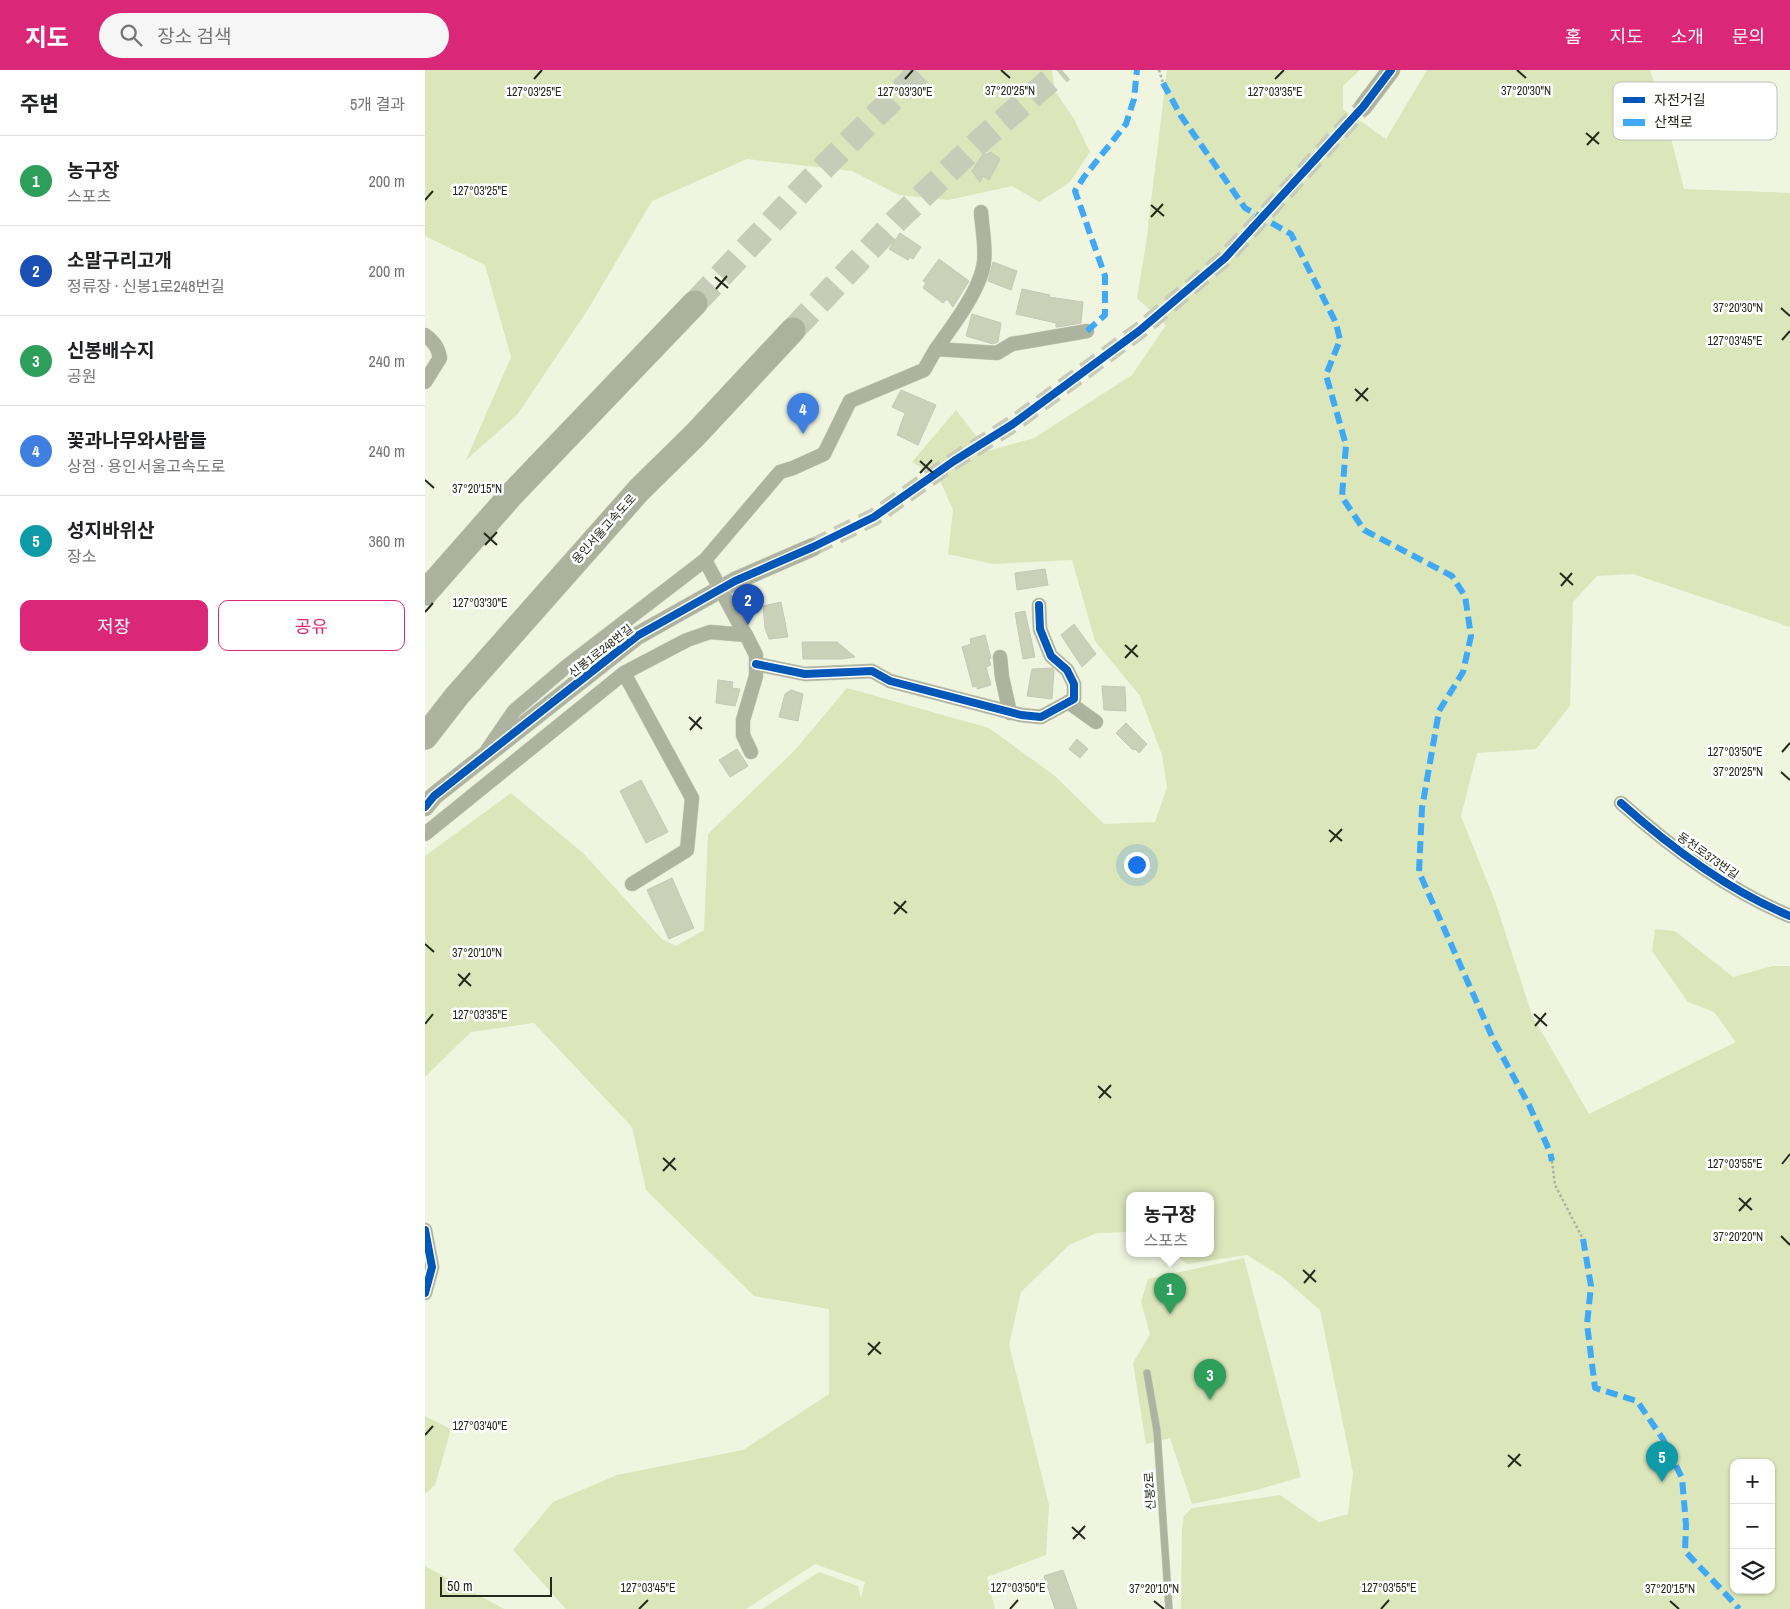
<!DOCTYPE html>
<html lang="ko">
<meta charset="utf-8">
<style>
body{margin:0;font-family:"Archivo Narrow","Noto Sans KR",sans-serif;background:#f6f6f6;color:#202124}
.controls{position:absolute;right:15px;bottom:15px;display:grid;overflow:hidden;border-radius:10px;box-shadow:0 1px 4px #0004}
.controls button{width:45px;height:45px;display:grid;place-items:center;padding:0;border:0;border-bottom:1px solid #e0e0e0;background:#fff;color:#202124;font:25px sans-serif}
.scale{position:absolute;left:15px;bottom:12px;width:112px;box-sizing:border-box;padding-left:5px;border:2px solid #25291b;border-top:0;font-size:14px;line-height:18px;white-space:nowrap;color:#25291b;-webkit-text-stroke:4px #fff;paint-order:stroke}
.you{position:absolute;left:711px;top:794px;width:18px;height:18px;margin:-12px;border:4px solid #fff;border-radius:50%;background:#1a73e8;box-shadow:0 0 0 8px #1a73e833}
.badge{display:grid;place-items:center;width:32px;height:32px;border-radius:50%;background:#db2777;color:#fff;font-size:16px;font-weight:700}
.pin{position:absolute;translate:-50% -41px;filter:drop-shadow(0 1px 2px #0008)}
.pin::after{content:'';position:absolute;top:26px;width:18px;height:15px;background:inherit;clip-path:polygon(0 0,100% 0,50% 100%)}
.popup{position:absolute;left:701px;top:1122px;width:88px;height:65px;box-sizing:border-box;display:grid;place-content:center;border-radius:10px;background:#fff;filter:drop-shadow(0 1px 4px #0005);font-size:16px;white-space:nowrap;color:#757577}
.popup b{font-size:19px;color:#202124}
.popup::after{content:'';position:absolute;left:50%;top:100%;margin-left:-10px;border:10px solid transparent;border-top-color:#fff}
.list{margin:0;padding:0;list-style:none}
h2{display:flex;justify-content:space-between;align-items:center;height:65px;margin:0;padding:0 20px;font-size:21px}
h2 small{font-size:16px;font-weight:400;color:#757577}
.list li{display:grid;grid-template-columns:32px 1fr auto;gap:15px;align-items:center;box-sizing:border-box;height:90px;padding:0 20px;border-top:1px solid #e0e0e0}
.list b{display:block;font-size:19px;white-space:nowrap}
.list p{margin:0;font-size:16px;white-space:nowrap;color:#757577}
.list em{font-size:16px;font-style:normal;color:#757577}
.actions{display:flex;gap:10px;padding:15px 20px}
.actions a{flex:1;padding:11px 0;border:1px solid #db2777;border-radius:10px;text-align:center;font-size:18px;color:#db2777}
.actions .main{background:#db2777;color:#fff}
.icon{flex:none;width:28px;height:28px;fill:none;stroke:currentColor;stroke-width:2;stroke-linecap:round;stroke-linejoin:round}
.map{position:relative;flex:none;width:1365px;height:1539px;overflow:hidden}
header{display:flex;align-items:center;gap:30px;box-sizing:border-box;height:70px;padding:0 25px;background:#db2777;color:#fff}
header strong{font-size:24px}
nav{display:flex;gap:28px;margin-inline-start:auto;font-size:18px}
.search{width:350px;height:45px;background:#f6f6f6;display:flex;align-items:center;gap:12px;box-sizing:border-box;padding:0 18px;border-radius:28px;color:#757577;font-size:19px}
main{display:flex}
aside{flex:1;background:#fff}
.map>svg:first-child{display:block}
</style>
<header>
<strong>지도</strong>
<div class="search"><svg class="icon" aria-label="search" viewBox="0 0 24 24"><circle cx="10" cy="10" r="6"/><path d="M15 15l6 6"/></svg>장소 검색</div>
<nav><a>홈</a><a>지도</a><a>소개</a><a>문의</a></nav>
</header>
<main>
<aside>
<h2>주변<small>5개 결과</small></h2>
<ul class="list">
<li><span class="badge" style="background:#2e9e5b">1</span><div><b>농구장</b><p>스포츠</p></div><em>200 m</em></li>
<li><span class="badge" style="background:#1a4fb4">2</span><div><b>소말구리고개</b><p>정류장 · 신봉1로248번길</p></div><em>200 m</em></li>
<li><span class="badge" style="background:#2e9e5b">3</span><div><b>신봉배수지</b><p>공원</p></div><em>240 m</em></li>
<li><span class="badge" style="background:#3f7fe0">4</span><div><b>꽃과나무와사람들</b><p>상점 · 용인서울고속도로</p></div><em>240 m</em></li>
<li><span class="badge" style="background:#0f9aa8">5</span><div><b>성지바위산</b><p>장소</p></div><em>360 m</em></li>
</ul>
<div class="actions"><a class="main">저장</a><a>공유</a></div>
</aside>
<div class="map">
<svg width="1365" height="1539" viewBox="0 0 1365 1539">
<rect width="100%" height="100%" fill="#f0f5e0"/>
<path fill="#dce6bb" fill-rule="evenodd" d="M0,0h627l3,21 19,28 16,33 -21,31 -30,19 -27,-16 -64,14 -49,-5 -47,-24 -105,-12 -95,42 -65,110 -70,104 -51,45 45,-103 -26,-92 -60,-29z
M742,0h193l-17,16v23l43,30 41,-69h223l16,49 18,70 106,4v434l-157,-53 -36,2 -24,26 -3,104 -34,43 -59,4 -16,63 34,85 37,114 57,99 147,-72 -22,-30 -26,-10 -36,-51 3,-22 20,2 58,46 39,-11h18v643h-609l1,-80 2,-13 8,-8 88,-13 39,27 29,-8 5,-41 -33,-163 -38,-33 -35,-22 -60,9 -14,-11h37v-58h-80v37l-33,1 -28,12 -48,47 -12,53 40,160 -3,50 -59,22 8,32h-233l57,-37 39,14 3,12 4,-16 -50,-18 -69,45h-180l-53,-59 40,-48 64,-27 126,-25 86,-56v-85l-75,-13 -108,-106 -14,-63 -98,-104 -63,9 -46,45v-221l86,-63 72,60 79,86 14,7 28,-16 4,-96 87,-84 52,-62 142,40 66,48 49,48 51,-2 12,-35 -5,-32 -22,-59 -45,-55 -23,-81 -79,4 -45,-10 5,-44 -14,-32 -27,-16 44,-52 32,41 46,-13 98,-63 34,-50 -29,-27 9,-55zM1309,1393h37v127h-37z
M819,1188l57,219 -48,14 -61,13 -22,-66 -24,6 -13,-81 17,-29 -9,-32 7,-23z
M0,1346l26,13 -16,56 -10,9z
M0,1496l79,43h-79z"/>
<path fill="#cbd1b7" stroke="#c4c8b8" d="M566,82l9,7 -11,21 -6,-4 -3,6 -8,-11 11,-17h4z
M475,163l21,14 -8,12 -3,-2 -2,3 -19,-11z
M514,189l30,22 -16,26 -6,-8 -4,4 -20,-15 3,-5 -3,-2z
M568,192l24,9 -6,19 -23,-9z
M597,219l28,6 -1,2 34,5 -2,21 -23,4h-2v-4l-40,-9z
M547,244l29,9 -3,19 -5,2 -27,-8z
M476,320l35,15 -18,40 -21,-10 8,-22 -13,-6z
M620,499l3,16 -31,5 -2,-17z
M356,532l7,35 -19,2 -4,-11 -2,-22z
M600,541l10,46 -12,2 -8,-46z
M649,554l22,30 -14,13 -21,-32z
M560,565l6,23 -2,2 2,5 -5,2 5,18 -14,4v-3l-4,1 -11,-40 9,-3 -1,-5z
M377,572h35l18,15 -14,2h-38z
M627,598l2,2 -2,29 -25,-3 5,-27z
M293,610l15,2 -1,6 8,1 -5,17 -19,-3z
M677,616l23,1 1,24 -22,-1z
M366,620l12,4 -5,27 -19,-4 6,-23z
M701,653l21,21 -8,9 -4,-4 -2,1 -17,-17z
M652,669l11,10 -8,9 -11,-9z
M312,679l11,17 -18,11 -11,-17z
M216,710l27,52 -22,11 -26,-52z
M247,808l22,50 -25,11 -22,-49z
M638,1500l14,39h-22l-11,-33z"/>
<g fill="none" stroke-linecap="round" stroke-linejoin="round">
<path stroke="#c7ccb9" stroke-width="18" stroke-dasharray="18 9" stroke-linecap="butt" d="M388,477l61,-30 80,-56 59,-37 126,-93 86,-73 138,-151"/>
<path stroke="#c7ccb9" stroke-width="25" stroke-dasharray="25 12" stroke-linecap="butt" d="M270,233l116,-123 111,-110
M368,260l104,-110 83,-79 82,-71"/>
<defs>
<path id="service" d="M722,1303l10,58 12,178"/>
<path id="minor" d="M0,265c9,7 13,12 15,23l-15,24
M511,279c16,-22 45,-60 48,-87 2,-15 -2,-35 -3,-50
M280,490l75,-88 13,-4 31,-14 26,-53 74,-31 12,-21 61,4 15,-9 75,-13
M321,565l10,20v21l-13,44v15l8,17
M575,587l2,20 8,36
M331,594l49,10 67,-3 18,10 131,34 20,2 33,-18v-15l-7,-14 -16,-14 -11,-27 -1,-24
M199,603l68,125 -5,52 -55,34
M643,632l28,20
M63,679l26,-38 53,-45 138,-106 9,17
M1196,733c48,43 109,88 169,113
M0,764l199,-161 63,-33 23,-8 36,3 -9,-15
M0,1160l7,37 -7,26"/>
<path id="tertiary" d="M938,37l28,-37
M0,737l9,-11 203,-160 98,-55 78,-34"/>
<path id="motorway" d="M0,523l87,-99 183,-191
M0,667l31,-40 183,-207 56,-55 98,-105"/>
</defs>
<use href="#service" stroke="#cbcfbe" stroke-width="8"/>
<use href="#minor" stroke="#cbcfbe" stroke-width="15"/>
<use href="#tertiary" stroke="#cbcfbe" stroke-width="19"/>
<use href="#motorway" stroke="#cbcfbe" stroke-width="26"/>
<path stroke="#acb09f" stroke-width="2.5" stroke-dasharray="2.5 2.5" stroke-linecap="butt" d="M734,0l4,13
M1127,1091l3,24 28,54"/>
<use href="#service" stroke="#aeb39f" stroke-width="7"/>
<use href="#minor" stroke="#aeb39f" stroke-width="14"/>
<use href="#tertiary" stroke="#aeb39f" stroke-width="18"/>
<use href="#motorway" stroke="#adb29f" stroke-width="25"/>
<defs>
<path id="minor-bridge" d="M289,507l23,43"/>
</defs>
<use href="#minor-bridge" stroke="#cbcfbe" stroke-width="15" stroke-linecap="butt"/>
<use href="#minor-bridge" stroke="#aeb39f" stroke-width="14"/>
<path stroke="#3fa9f5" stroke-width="6" stroke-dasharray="12 6" stroke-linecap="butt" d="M738,13l18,33 64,92 46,26 45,89 4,17 -14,35 20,70 -4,52 22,33 88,46 13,20 6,40 -8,36 -24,39 -17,97 -3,64 75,169 35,64 21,47 2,9
M662,261l18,-16v-39l-30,-85 9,-14 42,-53 8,-25 3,-29
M1158,1169l8,47 -4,38 8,64 42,13 26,38 19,39 4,47 -1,26c18,20 37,38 54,58"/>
<defs>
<path id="cycleway" d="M331,594l49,10 67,-3 18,10 131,34 20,2 33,-18v-15l-7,-14 -16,-14 -11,-27 -1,-24
M1196,733c48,43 109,88 169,113
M0,737l9,-11 203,-160 98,-55 78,-34 61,-30 80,-56 59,-37 126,-93 86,-73 138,-151 28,-37
M0,1160l7,37 -7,26"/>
</defs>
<use href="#cycleway" stroke="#fff" stroke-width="11"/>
<use href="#cycleway" stroke="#0057b8" stroke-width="8"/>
</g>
<path fill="none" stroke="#25291b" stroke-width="2" d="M576,0l9,8M1092,0l9,8M109,9l8,-9M480,9l8,-9M850,9l9,-9M1161,63l13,11M1162,75l12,-13M0,130l8,-9M726,135l13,11M726,147l12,-13M290,207l13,11M291,219l11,-13M1356,238l9,8M1357,270l8,-9M930,319l13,12M931,331l12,-13M495,391l13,12M495,403l12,-13M0,410l9,8M59,463l13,12M60,475l12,-13M1135,503l13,12M1136,516l11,-13M0,542l8,-9M700,575l13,12M700,588l12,-13M264,647l13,12M265,660l11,-13M1357,682l8,-9M1356,702l9,8M904,760l13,11M905,772l12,-13M469,832l13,11M469,844l12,-13M0,874l9,8M33,904l13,12M34,916l11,-13M1109,944l13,12M0,954l8,-10M1110,956l11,-13M673,1016l13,12M674,1028l12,-13M238,1088l13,12M1357,1094l8,-10M238,1101l12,-13M1314,1128l13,12M1314,1141l12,-13M1356,1166l9,9M878,1200l13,12M879,1213l11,-13M443,1273l13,11M443,1285l12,-13M0,1365l8,-9M1083,1385l13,11M1083,1397l12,-13M647,1457l13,12M648,1469l12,-13M729,1531l10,8M1245,1531l9,8M214,1539l9,-9M585,1539l8,-9M956,1539l8,-9"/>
<g text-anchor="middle" stroke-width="5" stroke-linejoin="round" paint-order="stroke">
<g font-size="12" fill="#25291b" stroke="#fff">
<text transform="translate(179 459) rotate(-48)" y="4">용인서울고속도로</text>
<text transform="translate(176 581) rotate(-38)" y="4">신봉1로248번길</text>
<text transform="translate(1283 786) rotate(35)" y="4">동천로373번길</text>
<text transform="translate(725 1421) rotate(-94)" y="4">신봉2로</text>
</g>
</g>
<rect x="1188" y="12" width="164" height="58" rx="8" fill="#fff" stroke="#bebfbb" stroke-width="1"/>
<rect x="1198" y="27" width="22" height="6" fill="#0057b8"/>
<rect x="1198" y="49" width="22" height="7" fill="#3fa9f5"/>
<g font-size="14" fill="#25291b">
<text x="1229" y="35">자전거길</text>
<text x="1229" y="57">산책로</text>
</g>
<g font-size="12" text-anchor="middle" fill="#25291b" stroke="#fff" stroke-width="5" stroke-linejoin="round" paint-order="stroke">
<text x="585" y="25">37°20'25"N</text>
<text x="1101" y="25">37°20'30"N</text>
<text x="109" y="26">127°03'25"E</text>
<text x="480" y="26">127°03'30"E</text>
<text x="850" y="26">127°03'35"E</text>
<text x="55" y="125">127°03'25"E</text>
<text x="1313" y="242">37°20'30"N</text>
<text x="1310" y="275">127°03'45"E</text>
<text x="52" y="423">37°20'15"N</text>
<text x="55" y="537">127°03'30"E</text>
<text x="1310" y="686">127°03'50"E</text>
<text x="1313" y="706">37°20'25"N</text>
<text x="52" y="887">37°20'10"N</text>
<text x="55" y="949">127°03'35"E</text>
<text x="1310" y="1098">127°03'55"E</text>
<text x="1313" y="1171">37°20'20"N</text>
<text x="55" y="1360">127°03'40"E</text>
<text x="223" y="1522">127°03'45"E</text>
<text x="593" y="1522">127°03'50"E</text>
<text x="964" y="1522">127°03'55"E</text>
<text x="729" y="1523">37°20'10"N</text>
<text x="1245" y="1523">37°20'15"N</text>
</g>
</svg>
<div class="controls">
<button>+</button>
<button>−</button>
<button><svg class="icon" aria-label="layers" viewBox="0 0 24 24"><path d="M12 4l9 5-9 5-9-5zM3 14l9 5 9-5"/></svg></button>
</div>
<div class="scale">50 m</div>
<div class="you"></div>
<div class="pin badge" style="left:745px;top:1244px;background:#2e9e5b">1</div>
<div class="popup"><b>농구장</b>스포츠</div>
<div class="pin badge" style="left:323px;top:555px;background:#1a4fb4">2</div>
<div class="pin badge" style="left:785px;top:1330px;background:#2e9e5b">3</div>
<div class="pin badge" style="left:378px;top:364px;background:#3f7fe0">4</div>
<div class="pin badge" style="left:1237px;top:1412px;background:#0f9aa8">5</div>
</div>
</main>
